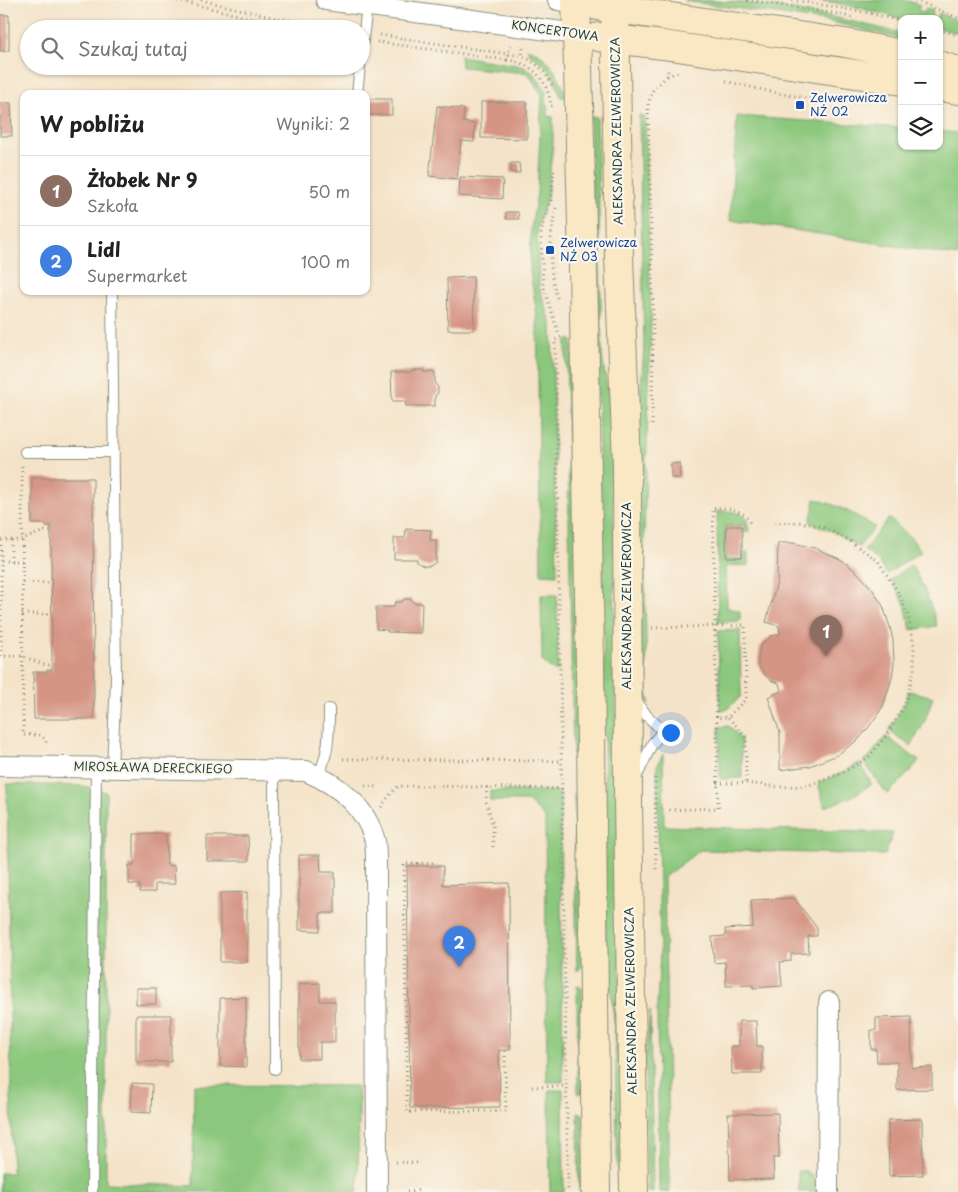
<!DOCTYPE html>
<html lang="pl">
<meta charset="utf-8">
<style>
body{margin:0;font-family:"Playpen Sans",sans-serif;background:#f6f6f6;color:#222}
.controls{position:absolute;right:15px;top:15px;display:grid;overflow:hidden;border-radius:10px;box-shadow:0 1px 4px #0004}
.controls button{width:45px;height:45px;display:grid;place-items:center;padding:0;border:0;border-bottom:1px solid #e0e0e0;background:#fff;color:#222;font:25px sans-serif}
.you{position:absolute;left:670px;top:732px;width:18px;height:18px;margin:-12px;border:4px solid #fff;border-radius:50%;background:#1a73e8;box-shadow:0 0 0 8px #1a73e833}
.badge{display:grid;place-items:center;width:32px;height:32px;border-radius:50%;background:#b5179e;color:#fff;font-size:16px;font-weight:700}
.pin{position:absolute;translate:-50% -41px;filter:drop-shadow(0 1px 2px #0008)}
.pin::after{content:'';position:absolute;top:26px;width:18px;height:15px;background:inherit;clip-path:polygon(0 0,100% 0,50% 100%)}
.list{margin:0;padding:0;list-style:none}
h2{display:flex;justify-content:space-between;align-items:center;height:65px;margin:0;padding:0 20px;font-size:21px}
h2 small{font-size:16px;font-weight:400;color:#767676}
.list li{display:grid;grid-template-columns:32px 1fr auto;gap:15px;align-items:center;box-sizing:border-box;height:70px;padding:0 20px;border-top:1px solid #e0e0e0}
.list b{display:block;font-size:19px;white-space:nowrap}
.list p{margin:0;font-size:16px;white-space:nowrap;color:#767676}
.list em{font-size:16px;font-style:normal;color:#767676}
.icon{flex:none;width:28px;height:28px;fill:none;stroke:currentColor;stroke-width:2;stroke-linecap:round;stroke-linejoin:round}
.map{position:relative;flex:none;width:958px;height:1192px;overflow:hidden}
.search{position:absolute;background:#fff;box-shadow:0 1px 4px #0004;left:20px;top:20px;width:350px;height:55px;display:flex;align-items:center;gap:12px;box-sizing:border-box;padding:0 18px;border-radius:28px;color:#767676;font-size:19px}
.panel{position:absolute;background:#fff;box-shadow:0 1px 4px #0004;left:20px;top:90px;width:350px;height:205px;border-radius:10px}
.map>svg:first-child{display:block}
</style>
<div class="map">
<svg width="958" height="1192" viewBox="0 0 958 1192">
<rect width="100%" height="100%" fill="#fbf7ec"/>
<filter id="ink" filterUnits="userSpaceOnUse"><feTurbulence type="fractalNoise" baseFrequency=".02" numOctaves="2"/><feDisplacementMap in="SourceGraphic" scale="10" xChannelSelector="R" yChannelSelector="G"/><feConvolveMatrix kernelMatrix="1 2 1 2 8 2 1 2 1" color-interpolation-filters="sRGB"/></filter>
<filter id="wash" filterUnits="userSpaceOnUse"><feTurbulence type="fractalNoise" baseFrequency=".0096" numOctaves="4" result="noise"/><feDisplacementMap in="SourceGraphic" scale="20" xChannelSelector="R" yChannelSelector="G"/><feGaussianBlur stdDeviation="1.12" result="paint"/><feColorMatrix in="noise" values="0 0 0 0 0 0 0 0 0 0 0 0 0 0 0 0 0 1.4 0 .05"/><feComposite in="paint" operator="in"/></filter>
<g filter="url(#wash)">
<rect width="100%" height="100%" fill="#f4e3c8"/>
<path fill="#8bc77c" stroke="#558258" d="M685,0c73,0 146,15 217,34v5l-70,-17 -147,-21z
M817,0h89l14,5 -2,5 6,3 2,-5 7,2 -2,6 6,2 2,-5 19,8v12l-19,-5v-9h-37l-54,-14z
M527,48c22,7 33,28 39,49h-5c-5,-13 -10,-27 -20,-35 -8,-7 -10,-4 -14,-14z
M460,56l62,10 10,6 10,12 4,9 2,23 5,1v27l-6,54 -10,29 2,60 13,38 5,250 -16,-1 -4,-259 -7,-44 1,-43 6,-35 5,-98 -14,-22 -67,-6z
M639,115l6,2 6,203 -7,213 3,161 2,5v5l-5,-6 -3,-10 -4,-251 7,-90z
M737,116l165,12v18h37v-15l19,2v123l-228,-36z
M590,117h7l5,238 10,66 11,771h-5l-3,-163 -9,-84 -3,-353z
M568,339l4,1 7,403 -6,14 -7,-415z
M815,499c23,6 40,15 60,28l-16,20 -27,-16 -22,-8z
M717,511c17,0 31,0 32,21h-5v-7l-19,1 1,33h18v-6h4v12l-22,1 1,42 13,3v10l-22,1z
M889,518l23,21 9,12 -34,23 -9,-13 -14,-11z
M911,565c12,19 20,39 26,61l-26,4 -6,-25 -14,-26z
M541,595h16l1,76h-4l-12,-10z
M740,630l1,66 -13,13 -8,1 -2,-79z
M909,691l24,6 -9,26 -13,23 -22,-15 15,-27z
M729,726l12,13 1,39 -22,1 -1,-52z
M886,736l33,25 -15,17 -17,16 -24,-33 6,-4z
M663,754l1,72 229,7 -8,22 -185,-5 -36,27 6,315h-11l-2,-188 3,-52 -3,-186z
M859,763l13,21 -21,13 -26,10 -7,-24 24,-10z
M7,784l77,2 22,6v391l87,3 1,-101 162,1 3,13 -1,93h-358v-19h12z
M490,791h66l4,3 3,288h-16l-2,-264 -17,-17h-38z
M574,794l5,11 3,162 -5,4z
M577,985l5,3 1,102 -3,4h-2z
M650,1011l3,181h-6l-2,-130z
M549,1090h14l1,102h-14z
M578,1112l5,2 1,78h-5z
M798,1171h9l7,7 4,14h-19z"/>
<g id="blocks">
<path fill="#d59585" d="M0,15h9v36h-9z
M366,99h26v16h-26z
M481,102h46v37l-46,-1z
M0,103h11l1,33h-12z
M437,106l27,3 -1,13 12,2 -1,18 -13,-1 -4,38 -28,-3z
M511,163h8l1,10h-9z
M460,177l43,2 -1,20 -43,-3z
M506,212h12l1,7h-13z
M473,277l1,53h-26l-1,-52z
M412,370h12l-1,2h12v12l3,3v6l-3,3v10h-29l-1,-5h-13l-1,-29h20z
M680,463v15h-9v-14z
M32,478h61l1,241h-60l-1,-47h14v-2h5l-1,-139v-5h-5v-2h-14z
M726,526h16v31h-16z
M406,529l25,1 -1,10h6v22l-6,4h-7l-6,-4v-3h-23v-21h11z
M778,543h15l22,5 27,12 16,13 15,17 10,16 7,21 3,13 1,24 -2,14 -9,28 -11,17 -13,16 -22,16 -27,11 -30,4v-37l-12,-36 13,-6 -2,-8 -7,-2 -8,-7 -6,-9v-6l2,-12 4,-5 7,-6 9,-2 -1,-8 -13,-4 11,-40z
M405,599h6l3,4h8l-1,30 -34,-1v-2l-11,-1v-22h18l1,-5h6z
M134,834h32l1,31 7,1 1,18h-20v8h-15v-7l-11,-1v-19h5z
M207,836h41l1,25h-42z
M299,855h21l1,17h14v41h-15v18l-21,-1z
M407,866h36v19l66,-2 1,167h-11l1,57 -90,1z
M247,892v70h-27v-69z
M794,898l23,30v8h-9l1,17 -18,1v7l-11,1 2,24 -29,2v-3l-27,1 -1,-24 -11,1 -2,-26 14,-1 -1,-7 28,-2 -2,-27z
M320,983v18h15v41h-15v17h-21v-75z
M136,988h20v16h-20z
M246,997v70l-26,-1v-68z
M136,1015h35v47h-35z
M911,1017l1,51 20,-1v22l-35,1v-28h-20l-1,-13h-5v-19h5v-12z
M739,1021h17l1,25h5v28h-30l-1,-28h8z
M132,1083l20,1 -1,29 -20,-1z
M778,1113l1,45h-6l1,21 -44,1 -2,-66z
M922,1119l1,56 -34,1 -1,-56z"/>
</g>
</g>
<g filter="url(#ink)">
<use href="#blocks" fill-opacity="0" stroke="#8a907e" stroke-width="1"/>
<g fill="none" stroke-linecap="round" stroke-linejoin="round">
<defs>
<path id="lane" d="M361,56l6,-50
M357,94l3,-28
M25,452h89
M635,699l12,17 16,15 -11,13 -15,32
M112,768l4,-88 -4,-389
M274,770l1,299
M318,776c11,-22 11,-43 11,-67
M92,1192l4,-424"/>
<path id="street" d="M326,0l251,34
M558,0l18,3
M0,766l306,5c31,13 60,35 69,70 1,7 1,15 1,23l1,328
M828,1192l1,-190"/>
<path id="secondary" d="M576,0c12,397 16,795 20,1192
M615,0l4,257 8,208 1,336 6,391
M597,6l248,37 57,11
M598,37l73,9 231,35
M939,65l19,6
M939,87l19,3"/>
</defs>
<use href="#lane" stroke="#8a907e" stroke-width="12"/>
<use href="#street" stroke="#8a907e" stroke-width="22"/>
<use href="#secondary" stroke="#8a907e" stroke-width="30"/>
<path stroke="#8a907e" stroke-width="3" stroke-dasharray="1 4" stroke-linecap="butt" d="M172,0c44,7 86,23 130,29
M201,0l75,18 72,11
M747,0l91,14 15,4
M792,0l72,12 38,9
M915,0l43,18
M939,30l19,5
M380,35l142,21
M377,42l130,18
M510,45l-3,15c26,3 41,20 44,46h4
M523,48l-1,8c16,7 24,16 31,31
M667,76l11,-4
M726,81c47,12 92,22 141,21
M554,170l-3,31 -6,15 -4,18 2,51 16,50
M556,208c-7,29 -8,64 2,92
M561,337l-6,3 13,852
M652,425l1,-114 -5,-207 5,-14 14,-14 1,-6
M22,466l1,269h17l6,5v6
M1,540v116h21l23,9h7
M1,540h21l22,-9h7
M11,540v21
M1,561h21
M22,582l29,1
M22,614h29
M652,628l93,-3 1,74 -18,18 -12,1
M343,759l220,2
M655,778l1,93
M717,783h29v-46l-18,-20
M746,783l33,4 28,-1 35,-13 27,-16 17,-21 19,-32 9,-34v-25l-6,-30 -9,-21 -21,-33 -31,-22 -24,-12 -22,-5 -26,1
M365,786l15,1
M487,787l-1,14 7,24v25
M381,807l11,-15 7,-6h32l132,3
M669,810l49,-2 -5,-300c17,0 30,0 38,17
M433,863l-29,1 3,248 99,-1 -1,-60
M532,1087l35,-1
M396,1162l24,1
M407,1192l14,-2"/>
<use href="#lane" stroke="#fff" stroke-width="10"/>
<use href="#street" stroke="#fff" stroke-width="20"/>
<use href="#secondary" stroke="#fae7c3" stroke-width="28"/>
</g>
</g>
<g fill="#1a4fb4" stroke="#fbf7ec" stroke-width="2">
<rect x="795" y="100" width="10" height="10" rx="2.5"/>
<rect x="545" y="245" width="10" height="10" rx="2.5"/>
</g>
<g text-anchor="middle" stroke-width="4.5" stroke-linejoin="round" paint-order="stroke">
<g font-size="12" fill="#1f3d34" stroke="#fbf7ec">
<text transform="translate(555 31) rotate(8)" y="4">KONCERTOWA</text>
<text transform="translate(617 131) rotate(-91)" y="4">ALEKSANDRA ZELWEROWICZA</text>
<text transform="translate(627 596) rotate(-90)" y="4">ALEKSANDRA ZELWEROWICZA</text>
<text transform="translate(153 768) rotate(1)" y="4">MIROSŁAWA DERECKIEGO</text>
<text transform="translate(631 1001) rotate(-91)" y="4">ALEKSANDRA ZELWEROWICZA</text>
</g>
<g font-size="12" fill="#164399" stroke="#fbf7ec" text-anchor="start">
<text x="810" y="102">Zelwerowicza<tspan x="810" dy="14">NŻ 02</tspan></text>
<text x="560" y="247">Zelwerowicza<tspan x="560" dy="14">NŻ 03</tspan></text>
</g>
</g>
</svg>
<div class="controls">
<button>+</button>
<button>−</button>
<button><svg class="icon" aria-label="layers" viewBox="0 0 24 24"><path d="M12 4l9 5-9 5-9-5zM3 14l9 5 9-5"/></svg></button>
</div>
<div class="you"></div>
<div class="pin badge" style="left:826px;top:656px;background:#8d6e63">1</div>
<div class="pin badge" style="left:459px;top:967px;background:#3f7fe0">2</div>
<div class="search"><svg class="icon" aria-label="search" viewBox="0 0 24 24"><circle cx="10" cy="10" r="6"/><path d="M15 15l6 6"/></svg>Szukaj tutaj</div>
<section class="panel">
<h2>W pobliżu<small>Wyniki: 2</small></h2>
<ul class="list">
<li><span class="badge" style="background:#8d6e63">1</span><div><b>Żłobek Nr 9</b><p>Szkoła</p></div><em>50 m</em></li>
<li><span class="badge" style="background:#3f7fe0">2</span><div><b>Lidl</b><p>Supermarket</p></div><em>100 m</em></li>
</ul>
</section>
</div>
